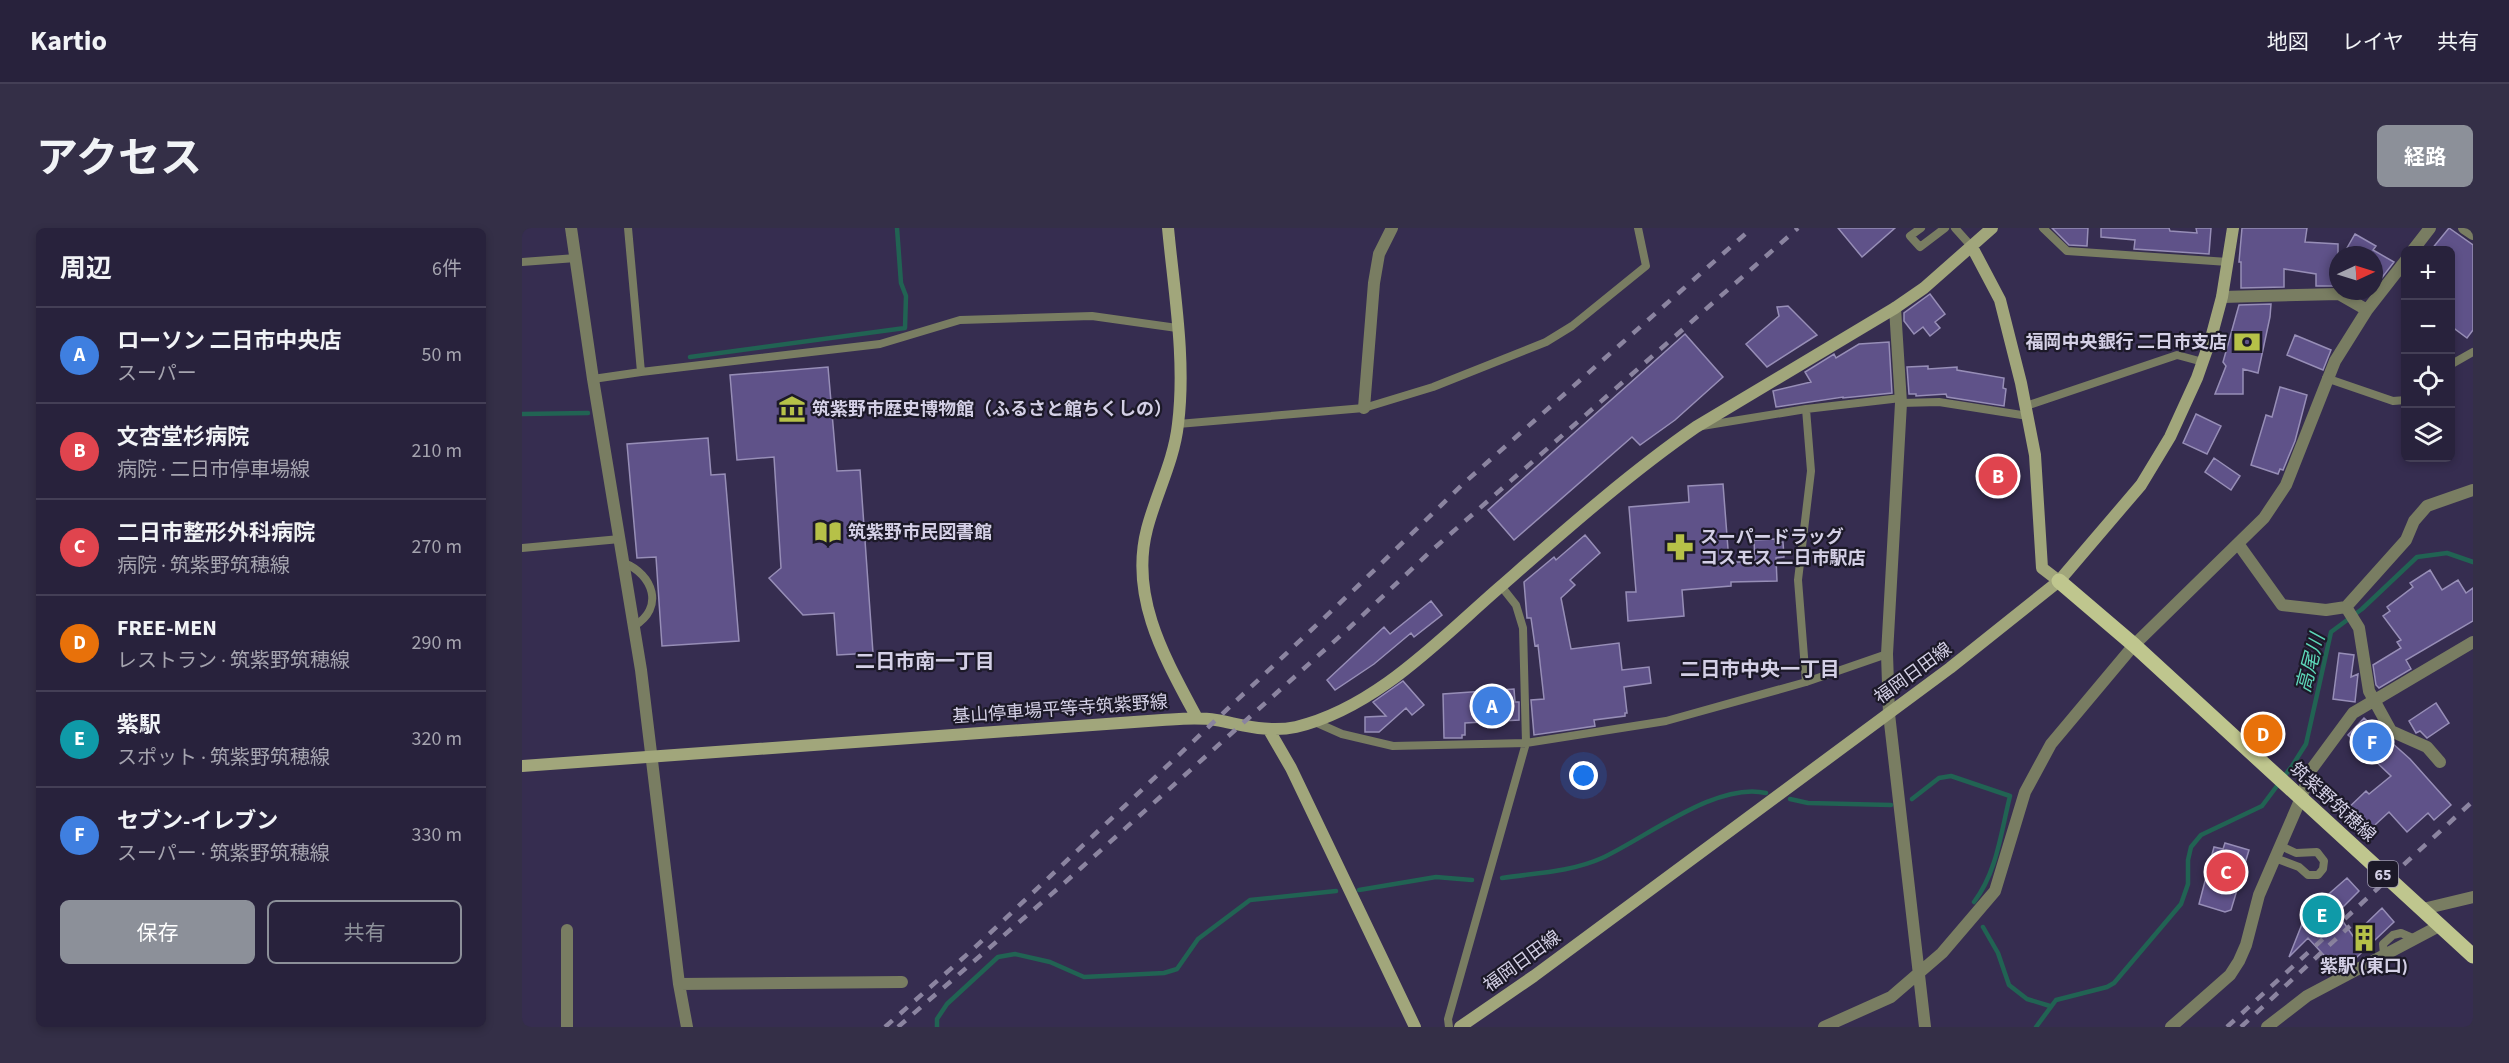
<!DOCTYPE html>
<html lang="ja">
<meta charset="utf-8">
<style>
body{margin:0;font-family:"Source Sans 3","Noto Sans JP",sans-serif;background:#342f47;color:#f1f3f6}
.controls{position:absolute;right:18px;top:18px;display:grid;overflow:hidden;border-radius:9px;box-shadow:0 3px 9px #0003}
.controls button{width:54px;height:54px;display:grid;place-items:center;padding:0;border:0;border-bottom:2px solid #443f56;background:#28223c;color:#f1f3f6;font:30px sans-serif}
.compass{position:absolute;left:1807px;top:18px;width:54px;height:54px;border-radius:50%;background:#28223c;box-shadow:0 3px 9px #0003;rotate:86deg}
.you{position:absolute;left:1062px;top:548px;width:21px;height:21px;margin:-15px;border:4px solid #fff;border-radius:50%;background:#1a73e8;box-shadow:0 0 0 9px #1a73e833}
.badge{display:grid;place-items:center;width:39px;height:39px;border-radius:50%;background:#8c9099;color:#fff;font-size:20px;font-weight:700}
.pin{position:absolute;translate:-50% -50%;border:3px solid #fff;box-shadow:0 2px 6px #0006}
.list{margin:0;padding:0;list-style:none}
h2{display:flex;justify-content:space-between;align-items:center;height:78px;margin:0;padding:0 24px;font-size:26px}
h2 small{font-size:20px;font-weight:400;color:#a5a4af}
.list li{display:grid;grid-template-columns:39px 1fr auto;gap:18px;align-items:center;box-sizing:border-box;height:96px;padding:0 24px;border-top:2px solid #443f56}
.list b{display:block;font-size:22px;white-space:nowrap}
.list p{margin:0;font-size:20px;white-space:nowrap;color:#a5a4af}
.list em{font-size:20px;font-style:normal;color:#a5a4af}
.actions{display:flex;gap:12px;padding:18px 24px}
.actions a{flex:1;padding:14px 0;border:2px solid #8c9099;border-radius:9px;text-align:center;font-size:21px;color:#8c9099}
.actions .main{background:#8c9099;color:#fff}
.icon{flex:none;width:33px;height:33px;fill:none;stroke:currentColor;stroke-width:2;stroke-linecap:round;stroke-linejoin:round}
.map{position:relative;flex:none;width:1951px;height:799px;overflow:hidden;border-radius:9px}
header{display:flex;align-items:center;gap:36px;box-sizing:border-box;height:84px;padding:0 30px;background:#28223c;border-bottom:2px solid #443f56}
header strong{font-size:28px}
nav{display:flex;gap:33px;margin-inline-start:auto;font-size:21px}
.intro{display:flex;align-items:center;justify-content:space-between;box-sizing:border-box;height:144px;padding:0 36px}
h1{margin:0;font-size:42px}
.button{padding:15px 27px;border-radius:9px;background:#8c9099;color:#fff;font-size:21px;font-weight:700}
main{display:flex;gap:36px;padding:0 36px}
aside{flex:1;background:#28223c;border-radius:9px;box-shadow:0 3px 9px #0003}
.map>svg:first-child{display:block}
</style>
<header>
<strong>Kartio</strong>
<nav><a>地図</a><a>レイヤ</a><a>共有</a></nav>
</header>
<div class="intro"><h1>アクセス</h1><a class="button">経路</a></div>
<main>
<aside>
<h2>周辺<small>6件</small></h2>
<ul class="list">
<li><span class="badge" style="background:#3f7fe0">A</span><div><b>ローソン 二日市中央店</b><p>スーパー</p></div><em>50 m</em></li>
<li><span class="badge" style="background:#e0444e">B</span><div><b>文杏堂杉病院</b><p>病院 · 二日市停車場線</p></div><em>210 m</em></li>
<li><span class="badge" style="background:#e0444e">C</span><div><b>二日市整形外科病院</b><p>病院 · 筑紫野筑穂線</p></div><em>270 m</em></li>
<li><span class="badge" style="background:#e8710a">D</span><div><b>FREE-MEN</b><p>レストラン · 筑紫野筑穂線</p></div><em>290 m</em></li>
<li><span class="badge" style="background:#0f9aa8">E</span><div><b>紫駅</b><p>スポット · 筑紫野筑穂線</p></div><em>320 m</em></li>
<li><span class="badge" style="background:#3f7fe0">F</span><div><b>セブン-イレブン</b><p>スーパー · 筑紫野筑穂線</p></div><em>330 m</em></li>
</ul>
<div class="actions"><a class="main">保存</a><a>共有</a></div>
</aside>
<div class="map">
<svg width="1951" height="799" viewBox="0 0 1951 799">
<rect width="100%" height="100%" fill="#362d50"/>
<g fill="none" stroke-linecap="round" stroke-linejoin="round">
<path stroke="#216353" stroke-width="4.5" d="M168,129l215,-29 1,-32 -5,-13 -4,-55
M0,186l66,-1
M1268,571l18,4 83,2
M1390,571l27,-21 12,-2 59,20c-9,36 -13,76 -36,106
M980,650c33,-5 69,-6 100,-20 44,-20 115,-77 164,-65
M837,662l77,-13 36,3
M1461,699l15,26 11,32 18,14 23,7
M415,799v-8l10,-15 51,-47 17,-3 35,8 34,15 80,-4 13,-4 21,-30 52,-39 86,-9
M1514,799l20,-27 51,-13 7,-4 67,-79 7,-20v-24l3,-13 10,-12 61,-29 30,-40 14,-22 25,-112 31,-23 55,-52 30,-4 26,9"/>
</g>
<path fill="#5f5289" stroke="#978eb7" stroke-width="1.5" d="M1316,0h57l-33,29z
M1530,0h36l-1,18 -18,-1z
M1579,0h68l1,3 27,2 -1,-5h15l-2,26 -75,-5 1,-9 -34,-3z
M1720,0h65l-2,14 33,2v42h-22v-12l-32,-5v18l-43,1v-26h-2z
M1927,0l24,17v85l-6,8 -16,-12v-76h-20z
M1833,6l21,12 -3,4 21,12 -20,26v-33h-31z
M1408,66l15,20 -10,8 5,6 -10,8 -7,-9 -9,7 -10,-13v-8z
M1749,76l-1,13 -12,56 -15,-4v25h-28l11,-28 -3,-4 16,-57z
M1266,78l29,29 -50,32 -21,-23 33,-28 -2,-9z
M1163,106l38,43 -48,43 -35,25 -8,-8 -118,103 -26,-30z
M1773,107l36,15 -8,20 -36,-15z
M1367,114l3,51 -49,5v-1l-67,10 -3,-16 38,-9 -6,-10 29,-18 2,4 23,-14z
M1406,138v3l29,-2v3l47,8 -1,10 3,1 -2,17 -57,-9 -1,-3 -30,2v-2h-7l-2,-27z
M306,139l9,104 23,-1 13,183 -36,2 -3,-42 -31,2 -34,-37 12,-10 -7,-111 -37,3 -7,-85z
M1758,159l27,8 -12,46 -12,29 -3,-1 -2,5 -27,-9 15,-50 6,2z
M1674,186l25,12 -14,28 -24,-11z
M186,210l3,37 14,-1 14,167 -77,5 -6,-89 -19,1 -10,-114z
M1692,230l26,18 -9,14 -26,-18z
M1201,256l6,78h26l-1,-22 21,-1v3h8l1,15 -8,1 1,23 -46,1v4l-49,4 2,26 -56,5 -2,-29h10l-7,-85 60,-5 -1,-16z
M1063,307l15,18 -30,27 5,5 -14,13 10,51 48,-6 3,27 27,-3 2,16 -27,4 3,26h-2v3l-31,4 1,6 -61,9 -3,-35 13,-1 -6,-54 -3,1 -4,-28h-4l-3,-36 30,-25 2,3z
M1908,342l12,20 16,-10 8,13 7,-5v33l-67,39 5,9 -32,19 -3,-3 -3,-20 28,-17 -4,-6 4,-2 -18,-24 7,-5 -3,-4 26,-20 -3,-4z
M909,373l11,14 -28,22 -3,-4 -37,31 -39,26 -8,-10 57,-53 6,7z
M1817,425l15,2 -3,22 7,-3 -3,28 -22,-3z
M881,453l21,24 -12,10 -6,-7 -27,24h-14v-15l21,-1 -13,-14z
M992,461l1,13h4v18l-54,3v12h-3v3h-18l-1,-44z
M1914,475l13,20 -22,15 -7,-7 -4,2 -7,-12z
M1734,488l26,25 -11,12 -27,-25z
M1842,490l46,41 41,46 -17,15 -6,-7 -21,19 -18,-20 -26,24 -21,-22 24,-23 3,3 22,-18 -43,-41z
M1703,615l24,7 -18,60 -6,2 -26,-8 15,-57 9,2z
M1825,650l12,13 -22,22 16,23 29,-28 12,14 -38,36 -12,7 -3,-4 -7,5 -26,-28 -19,19 17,-43z"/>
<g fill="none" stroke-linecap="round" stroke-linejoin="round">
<path stroke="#797d62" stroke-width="8" d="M106,0l13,144
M1399,0l-11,8 10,11 25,-19
M1433,0l17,19
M1521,0l24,23 161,11
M0,34l54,-4
M1928,137l23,-13
M1804,150l67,23 13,-1
M71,151l48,-7 239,-28 80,-24 132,-4 85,12
M1379,175l38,-1 89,14
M1504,178l151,-51 26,7
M1284,181l5,62 -13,109 8,102
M656,196l186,-16 69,-21 113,-45 26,-16 74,-60 -8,-38
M1180,198l104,-17 95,-11
M0,320l98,-9
M102,335c29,11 41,45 10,63
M793,494l27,12 51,12 133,-3 140,-22 140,-39 81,-28
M1753,630l24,9 9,8h10l5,-6 1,-8 -7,-9 -21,1 -15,-7
M1862,727l-1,-11 10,-9 8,-2 14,6
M927,799l-1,-8 78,-276 -3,-115 -7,-23 -15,-19"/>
<path stroke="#797d62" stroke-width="12" d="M49,0l22,151 48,291 38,314 8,43
M1942,0l9,6
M1891,22l17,-22
M1700,69l117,-3 28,16
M1373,80l6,95 -14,251 2,60 36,313
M842,180l10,-125 5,-29 13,-26
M1717,317l43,60 44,5 20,-3 60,-67 8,-19 13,-15 46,-16
M1824,379l13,21 10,63 22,40 36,16 13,15
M1901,681l50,-12
M157,756l223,-2
M45,799v-97
M1302,799l67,-30 51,-44 53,-62 30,-99 26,-48 83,-99 130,-127 22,-33 49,-124 32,-51 39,-50
M1649,799l59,-52 9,-14 7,-16 13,-50 42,-97 10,-28 42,-57 120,-71
M1745,799l40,-31 134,-71"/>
<path stroke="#a1a67b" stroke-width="12" d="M646,0c6,64 18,132 10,196 -4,37 -22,70 -31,105 -18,69 19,131 50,189
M1450,19l28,53 21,83 14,72 7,113 17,13
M747,502l22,38 124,259
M0,538l640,-46c18,-1 36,-3 54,0 28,5 52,13 80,7 80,-19 144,-88 204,-140 63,-55 127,-112 196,-160l199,-119 29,-20 68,-60
M938,799l74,-51 416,-308 109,-87 82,-96 29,-48 27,-59 14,-40 11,-41 11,-69"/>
<path stroke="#bfc68e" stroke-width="15" d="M1537,353l75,64 339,311"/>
<path stroke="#8b84a0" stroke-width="4.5" stroke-dasharray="10 10" stroke-linecap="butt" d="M363,799l86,-76 389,-367 104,-101 288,-255
M376,799l164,-142 286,-256 83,-78 367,-323
M1705,799l246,-226
M1719,799l109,-101"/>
</g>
<defs>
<symbol id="bank-bare" viewBox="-9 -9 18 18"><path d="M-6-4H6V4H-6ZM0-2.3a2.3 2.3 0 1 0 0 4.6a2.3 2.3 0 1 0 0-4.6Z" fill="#b6c148" stroke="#1c1928" stroke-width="2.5" paint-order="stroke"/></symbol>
<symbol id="museum-bare" viewBox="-9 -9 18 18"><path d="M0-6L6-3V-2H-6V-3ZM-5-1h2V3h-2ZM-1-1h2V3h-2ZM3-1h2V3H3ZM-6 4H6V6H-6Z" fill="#b6c148" stroke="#1c1928" stroke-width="2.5" paint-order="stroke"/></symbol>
<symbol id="library-bare" viewBox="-9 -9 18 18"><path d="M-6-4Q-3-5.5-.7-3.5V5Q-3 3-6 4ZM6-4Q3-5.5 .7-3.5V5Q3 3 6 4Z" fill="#b6c148" stroke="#1c1928" stroke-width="2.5" paint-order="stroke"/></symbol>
<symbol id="pharmacy-bare" viewBox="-9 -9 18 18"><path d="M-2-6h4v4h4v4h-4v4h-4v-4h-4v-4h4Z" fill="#b6c148" stroke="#1c1928" stroke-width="2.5" paint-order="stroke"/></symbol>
<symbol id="building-bare" viewBox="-9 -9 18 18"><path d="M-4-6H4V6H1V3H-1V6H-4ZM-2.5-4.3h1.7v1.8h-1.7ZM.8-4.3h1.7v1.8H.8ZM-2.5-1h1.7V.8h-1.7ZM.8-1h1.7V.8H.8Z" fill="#b6c148" stroke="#1c1928" stroke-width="2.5" paint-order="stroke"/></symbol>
</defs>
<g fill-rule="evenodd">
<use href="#bank-bare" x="1706" y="95" width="38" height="38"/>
<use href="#museum-bare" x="251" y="162" width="38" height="38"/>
<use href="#library-bare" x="287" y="285" width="38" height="38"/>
<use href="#pharmacy-bare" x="1139" y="300" width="38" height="38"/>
<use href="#building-bare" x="1823" y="691" width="38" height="38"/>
</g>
<g text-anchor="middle" stroke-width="4.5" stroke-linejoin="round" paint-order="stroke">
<rect fill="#1c1928" stroke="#9d99ad" stroke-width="1.5" x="1846" y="633" width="30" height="26" rx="4.5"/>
<g font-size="16" font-weight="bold" fill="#d4d0e6">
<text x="1861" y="652">65</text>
</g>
<g font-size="18" font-weight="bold" fill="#d4d0e6" stroke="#1c1928" text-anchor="start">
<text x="1705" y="120" text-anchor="end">福岡中央銀行 二日市支店</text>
<text x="290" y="187">筑紫野市歴史博物館（ふるさと館ちくしの）</text>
<text x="326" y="310">筑紫野市民図書館</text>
<text x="1178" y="315">スーパードラッグ<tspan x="1178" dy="21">コスモス 二日市駅店</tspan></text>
<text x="1842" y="744" text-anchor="middle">紫駅 (東口)</text>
</g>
<g font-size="18" fill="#d4d0e6" stroke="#1c1928">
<text transform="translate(1391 445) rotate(-36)" y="6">福岡日田線</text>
<text transform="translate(538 481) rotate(-4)" y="6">基山停車場平等寺筑紫野線</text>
<text transform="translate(1811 574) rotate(42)" y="6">筑紫野筑穂線</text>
<text transform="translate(1000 733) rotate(-36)" y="6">福岡日田線</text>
</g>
<g font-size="20" font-weight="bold" fill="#d4d0e6" stroke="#1c1928">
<text x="403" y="440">二日市南一丁目</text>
<text x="1238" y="448">二日市中央一丁目</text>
</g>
<g font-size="20" font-style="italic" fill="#5dd7b9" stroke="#1c1928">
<text transform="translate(1788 435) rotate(-75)" y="7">高尾川</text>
</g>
</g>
</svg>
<div class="controls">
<button>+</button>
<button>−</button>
<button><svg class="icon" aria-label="locate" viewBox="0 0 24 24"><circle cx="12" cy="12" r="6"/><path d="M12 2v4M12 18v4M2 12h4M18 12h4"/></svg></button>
<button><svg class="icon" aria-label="layers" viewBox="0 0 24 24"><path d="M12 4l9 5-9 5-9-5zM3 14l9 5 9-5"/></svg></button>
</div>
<svg class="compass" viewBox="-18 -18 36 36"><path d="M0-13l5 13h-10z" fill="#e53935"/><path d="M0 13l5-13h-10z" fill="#a5a4af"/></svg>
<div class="you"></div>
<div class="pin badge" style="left:970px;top:478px;background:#3f7fe0">A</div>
<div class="pin badge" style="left:1476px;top:248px;background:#e0444e">B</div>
<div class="pin badge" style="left:1704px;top:644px;background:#e0444e">C</div>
<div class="pin badge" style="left:1741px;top:506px;background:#e8710a">D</div>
<div class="pin badge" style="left:1800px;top:687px;background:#0f9aa8">E</div>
<div class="pin badge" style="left:1850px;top:514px;background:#3f7fe0">F</div>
</div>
</main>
